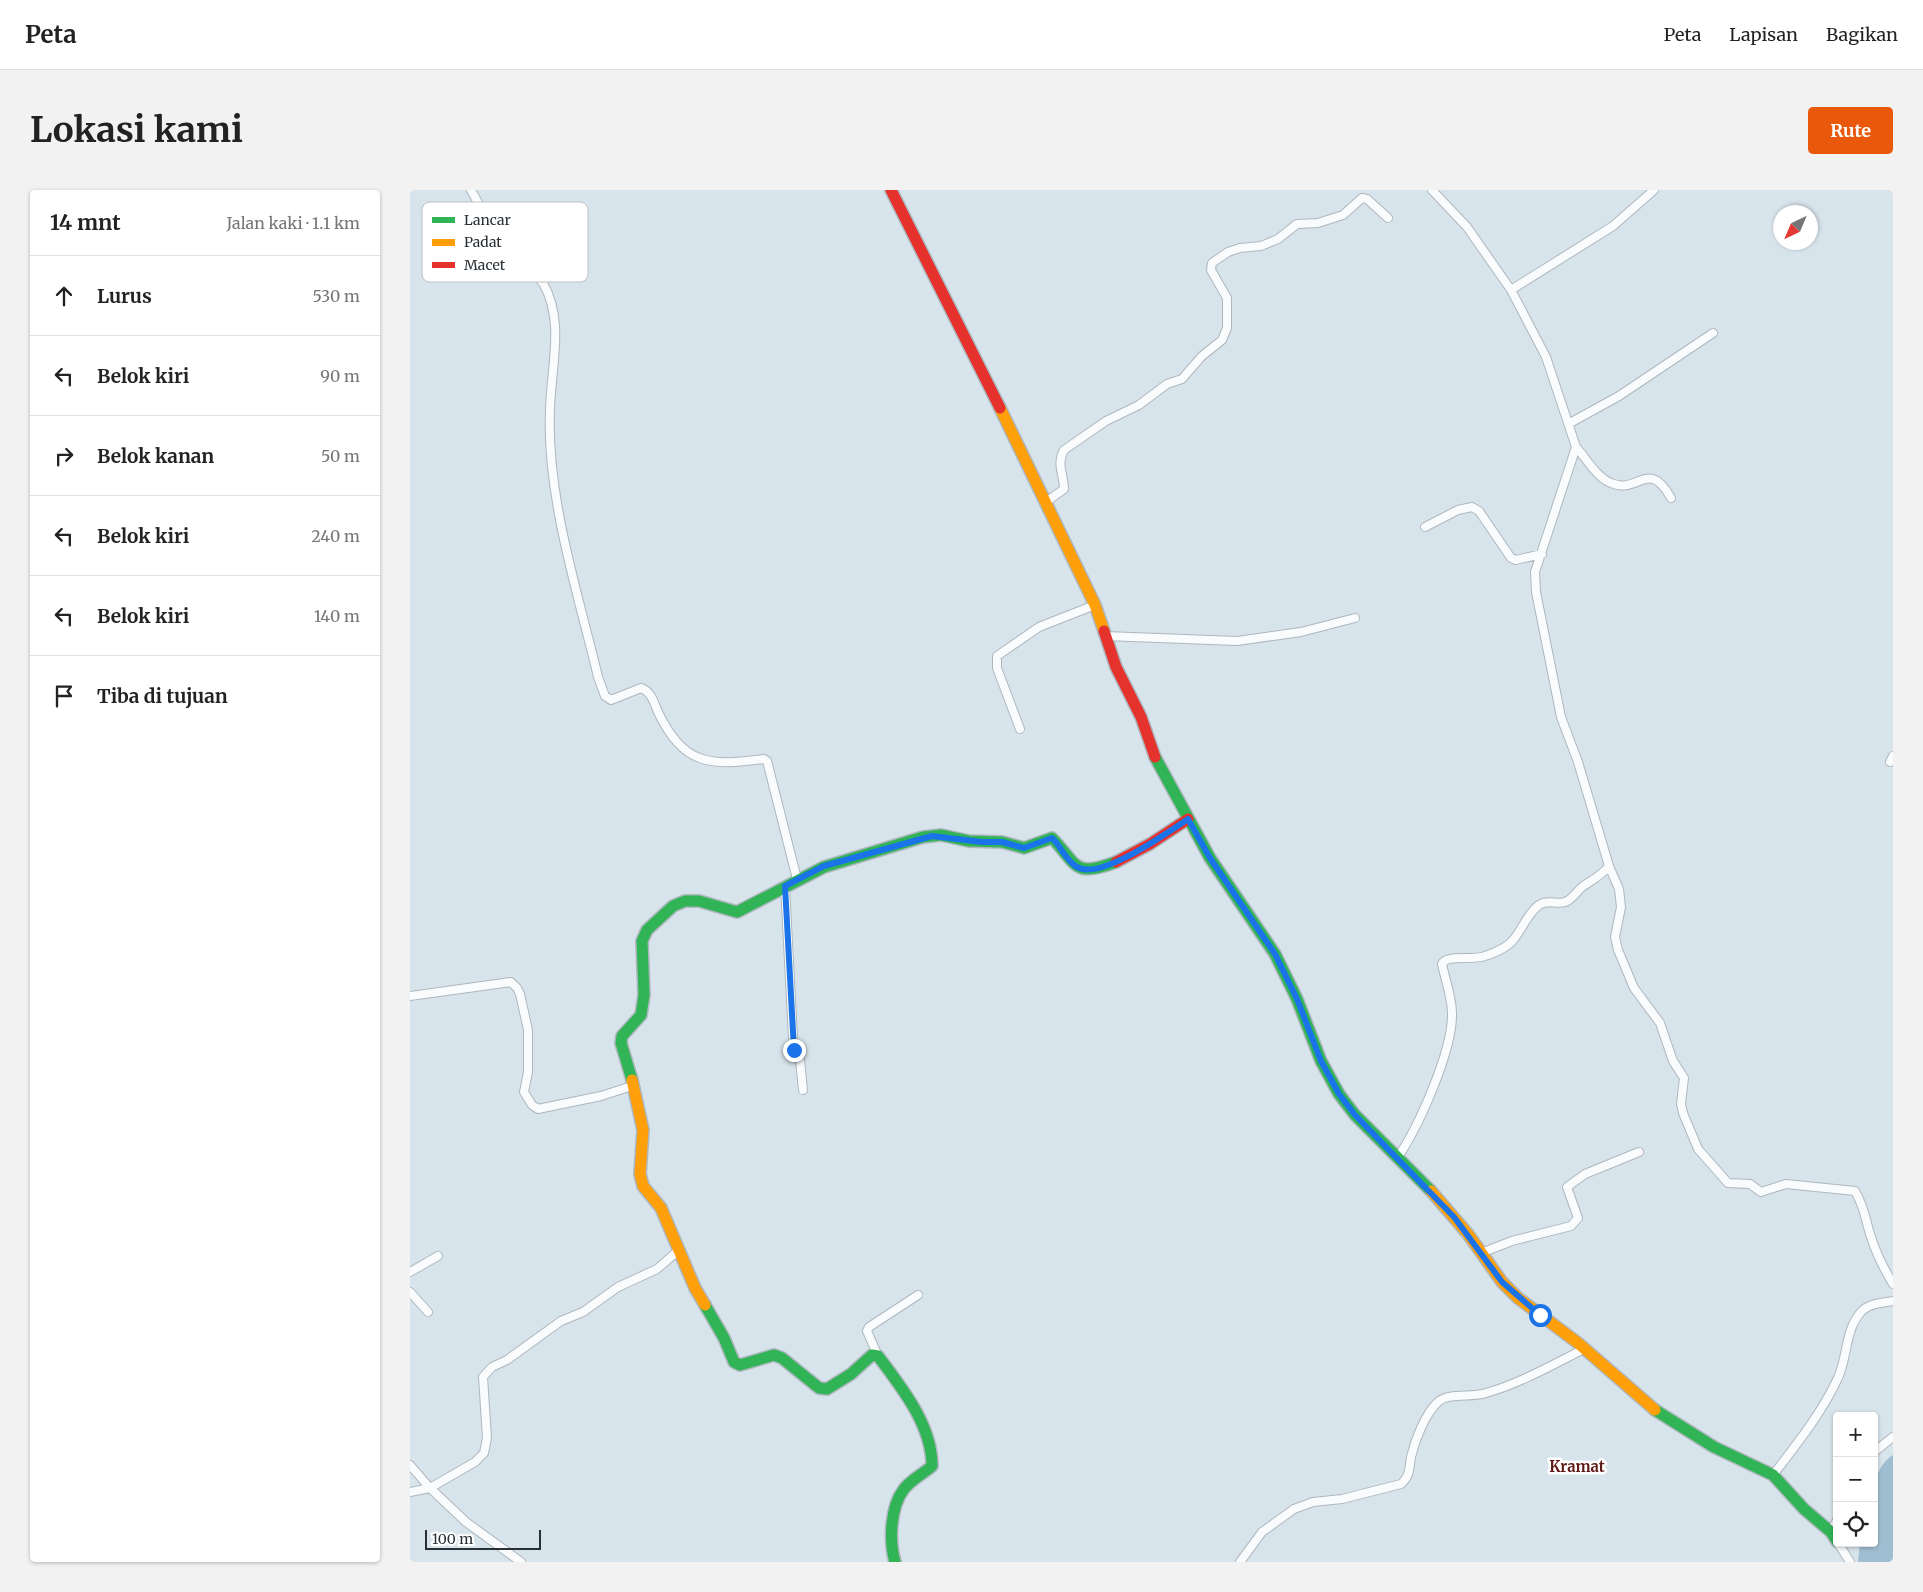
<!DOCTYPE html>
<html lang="id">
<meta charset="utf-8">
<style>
body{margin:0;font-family:Merriweather,serif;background:#f2f2f2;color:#222}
.controls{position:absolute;right:15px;bottom:15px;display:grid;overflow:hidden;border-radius:5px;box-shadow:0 1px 4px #0004}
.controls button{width:45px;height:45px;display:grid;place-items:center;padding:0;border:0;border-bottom:1px solid #e0e0e0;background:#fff;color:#222;font:25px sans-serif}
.compass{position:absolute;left:1363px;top:15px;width:45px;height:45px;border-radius:50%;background:#fff;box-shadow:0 1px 4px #0004;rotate:224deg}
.scale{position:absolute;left:15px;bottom:12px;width:116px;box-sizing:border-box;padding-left:5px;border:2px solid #283036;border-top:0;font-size:14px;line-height:18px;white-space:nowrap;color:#283036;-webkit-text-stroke:4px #fff;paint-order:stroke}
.stop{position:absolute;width:15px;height:15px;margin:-11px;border:4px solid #1a73e8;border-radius:50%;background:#fff}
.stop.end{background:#1a73e8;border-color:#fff;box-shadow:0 1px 5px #0008}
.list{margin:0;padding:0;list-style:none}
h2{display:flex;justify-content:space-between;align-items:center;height:65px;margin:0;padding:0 20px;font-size:21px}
h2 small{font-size:16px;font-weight:400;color:#767676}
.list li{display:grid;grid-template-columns:32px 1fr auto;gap:15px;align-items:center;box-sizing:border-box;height:80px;padding:0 20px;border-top:1px solid #e0e0e0}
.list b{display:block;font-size:19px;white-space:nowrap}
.list em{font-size:16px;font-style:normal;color:#767676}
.icon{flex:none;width:28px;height:28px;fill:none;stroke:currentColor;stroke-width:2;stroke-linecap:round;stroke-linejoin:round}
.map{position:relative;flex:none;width:1483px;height:1372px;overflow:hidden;border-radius:5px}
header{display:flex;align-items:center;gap:30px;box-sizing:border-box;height:70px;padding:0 25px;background:#fff;border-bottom:1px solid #e0e0e0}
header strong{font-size:24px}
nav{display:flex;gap:28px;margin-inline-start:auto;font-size:18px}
.intro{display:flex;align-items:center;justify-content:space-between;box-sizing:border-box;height:120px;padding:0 30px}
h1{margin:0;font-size:35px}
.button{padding:12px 22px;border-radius:5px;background:#ea580c;color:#fff;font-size:18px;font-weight:700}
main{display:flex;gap:30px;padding:0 30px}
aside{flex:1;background:#fff;border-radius:5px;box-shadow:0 1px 4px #0004}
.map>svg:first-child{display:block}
</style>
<header>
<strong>Peta</strong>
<nav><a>Peta</a><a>Lapisan</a><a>Bagikan</a></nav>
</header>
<div class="intro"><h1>Lokasi kami</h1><a class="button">Rute</a></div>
<main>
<aside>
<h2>14 mnt<small>Jalan kaki · 1.1 km</small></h2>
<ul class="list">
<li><svg class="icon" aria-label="ahead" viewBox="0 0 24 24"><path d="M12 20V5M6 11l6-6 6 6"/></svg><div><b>Lurus</b></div><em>530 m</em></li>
<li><svg class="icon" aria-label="left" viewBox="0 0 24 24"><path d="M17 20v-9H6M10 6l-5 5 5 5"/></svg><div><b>Belok kiri</b></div><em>90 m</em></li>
<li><svg class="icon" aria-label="right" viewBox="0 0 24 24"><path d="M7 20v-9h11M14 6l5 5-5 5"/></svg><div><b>Belok kanan</b></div><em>50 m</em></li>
<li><svg class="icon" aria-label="left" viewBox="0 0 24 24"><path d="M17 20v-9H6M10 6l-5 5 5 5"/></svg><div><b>Belok kiri</b></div><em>240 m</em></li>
<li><svg class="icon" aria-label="left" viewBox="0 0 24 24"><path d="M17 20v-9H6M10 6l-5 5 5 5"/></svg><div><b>Belok kiri</b></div><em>140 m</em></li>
<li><svg class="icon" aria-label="arrive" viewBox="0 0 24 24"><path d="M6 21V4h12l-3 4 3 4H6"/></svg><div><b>Tiba di tujuan</b></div></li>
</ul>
</aside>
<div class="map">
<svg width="1483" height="1372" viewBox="0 0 1483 1372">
<rect width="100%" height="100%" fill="#d8e4ec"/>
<path fill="#a0bed1" d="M1483,1265v107h-35l2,-19h14c0,-27 -8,-71 19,-88z"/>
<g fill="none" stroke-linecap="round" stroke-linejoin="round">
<defs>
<path id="street" d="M61,0l17,31 55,62c22,38 8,84 7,126 -4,87 28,184 48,268l7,19 6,4 30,-12c11,4 13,15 17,24 26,54 52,54 106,47l3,2 30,118
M1022,0l35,37 44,63 35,67 30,90 -41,125 1,20 25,125 17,45 31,104 10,23 2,18 -6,30 3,13 16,38 26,35 13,38 11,17 -3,26 2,9 15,36 30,34 22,1 11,8 25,-8 69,7c10,17 10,28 16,46 5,16 13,32 22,47
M1101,100l102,-64 41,-36
M1160,233l49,-27 94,-63
M1166,257c10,11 21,31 35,36 28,12 37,-26 60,15
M636,312l18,-13c0,-14 -8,-25 0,-39l42,-29 33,-16 28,-21 15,-5 20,-23 20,-16 5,-12v-30l-16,-28 1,-7 16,-11 12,-4 21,-2 17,-7 19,-15 21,-1 25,-8 19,-17 5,1 21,19
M1015,337l33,-17 14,-3 7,4 32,47 5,2 26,-6
M695,446l132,5 64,-9 54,-14
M610,539l-23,-61v-12l42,-29 56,-22
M1480,572l3,-6
M375,696l9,170 6,4 3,30
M0,806l101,-14 6,6 3,6 8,36v42l-4,20 8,13 6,4 63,-13 31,-10
M988,967c21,-31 55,-107 54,-144 0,-16 -7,-34 -10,-49 4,-10 31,-3 43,-8 9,-3 23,-9 29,-17 9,-11 13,-25 25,-34 9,-6 18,0 26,-3 7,-2 11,-10 17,-15 10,-7 19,-11 27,-21
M1071,1063l31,-12 59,-15 7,-8 -11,-31 18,-13 54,-22
M0,1082l28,-16
M0,1102l18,20
M468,1166l-11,-25 2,-4 49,-32
M1464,1262l19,-15
M0,1275l20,23 36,34 55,40
M1363,1285c23,-30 48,-61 64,-95 11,-21 7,-49 24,-68 8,-9 21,-9 32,-11
M0,1302l20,-4 45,-26 9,-9 3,-15 -4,-61 9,-10 15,-7 54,-39 22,-9 35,-25 39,-18 22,-19
M1421,1342l6,-12
M1428,1353l12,19
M830,1372l22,-30 32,-23 19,-7 29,-3 59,-15c9,-8 8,-15 10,-27 4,-17 14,-43 27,-55 11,-10 34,-4 48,-9 35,-10 66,-28 98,-44"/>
<path id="fast" d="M745,567l55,101 65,96 22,45 24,62 18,33 16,21 76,76
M222,890l-11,-37 1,-7 19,-21 3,-20 -2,-54 5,-11 26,-24 12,-5h14l38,11 87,-45 99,-30 18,-2 28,6 33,1 22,6 28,-10c26,27 21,40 64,24
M295,1115l19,33 10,24 6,3 34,-10 8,3 37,30 8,1 24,-15 21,-19 6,1c24,32 54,69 54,110 -9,8 -20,13 -28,23 -14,18 -15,52 -9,73
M1245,1220l59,37 59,28 31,34 27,23 6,9"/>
<path id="slow" d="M590,218l95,197 9,26
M222,890l11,50 -3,44 3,12 18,22 34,80 10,17
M1021,1001l37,43 34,48 16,16 60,45 77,67"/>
<path id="jam" d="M481,0l109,218
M694,441l12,36 25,50 14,40
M706,672l34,-18 38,-25"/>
</defs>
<use href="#street" stroke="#aeb7be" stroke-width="10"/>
<use href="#fast" stroke="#aeb7be" stroke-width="14"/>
<use href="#slow" stroke="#aeb7be" stroke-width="14"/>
<use href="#jam" stroke="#aeb7be" stroke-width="14"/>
<use href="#street" stroke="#f9fbfc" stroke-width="8"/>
<use href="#fast" stroke="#30b455" stroke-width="11"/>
<use href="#slow" stroke="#ff9f0a" stroke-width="11"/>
<use href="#jam" stroke="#e5322d" stroke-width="11"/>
</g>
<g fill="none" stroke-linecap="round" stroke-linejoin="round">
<path stroke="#1a73e8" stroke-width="6" d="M384,860l-9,-164 39,-20 108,-30 50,6h20l22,6 28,-10c9,8 14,23 25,29 23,14 91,-35 111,-48l22,39 65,96 22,45 24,62 18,33 16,21 99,102 48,65 38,33"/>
</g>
<g text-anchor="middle" stroke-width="5" stroke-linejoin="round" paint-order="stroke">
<g font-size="15" font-weight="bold" fill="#5e1a17" stroke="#fff">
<text x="1167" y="1282">Kramat</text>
</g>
</g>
<rect x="12" y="12" width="166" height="80" rx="8" fill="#fff" stroke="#bec1c3" stroke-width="1"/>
<rect x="22" y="27" width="23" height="6" fill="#30b455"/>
<rect x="22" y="49" width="23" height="7" fill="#ff9f0a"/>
<rect x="22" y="72" width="23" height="6" fill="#e5322d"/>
<g font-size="14" fill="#283036">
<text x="54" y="35">Lancar</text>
<text x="54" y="57">Padat</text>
<text x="54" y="80">Macet</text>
</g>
</svg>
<div class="controls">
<button>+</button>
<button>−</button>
<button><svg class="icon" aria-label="locate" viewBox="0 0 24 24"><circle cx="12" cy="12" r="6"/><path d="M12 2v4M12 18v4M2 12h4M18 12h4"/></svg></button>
</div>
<svg class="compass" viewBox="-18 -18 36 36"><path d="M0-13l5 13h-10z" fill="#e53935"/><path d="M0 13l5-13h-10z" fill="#767676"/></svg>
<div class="scale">100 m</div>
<div class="stop" style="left:1130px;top:1125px"></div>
<div class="stop end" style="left:384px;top:860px"></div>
</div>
</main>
